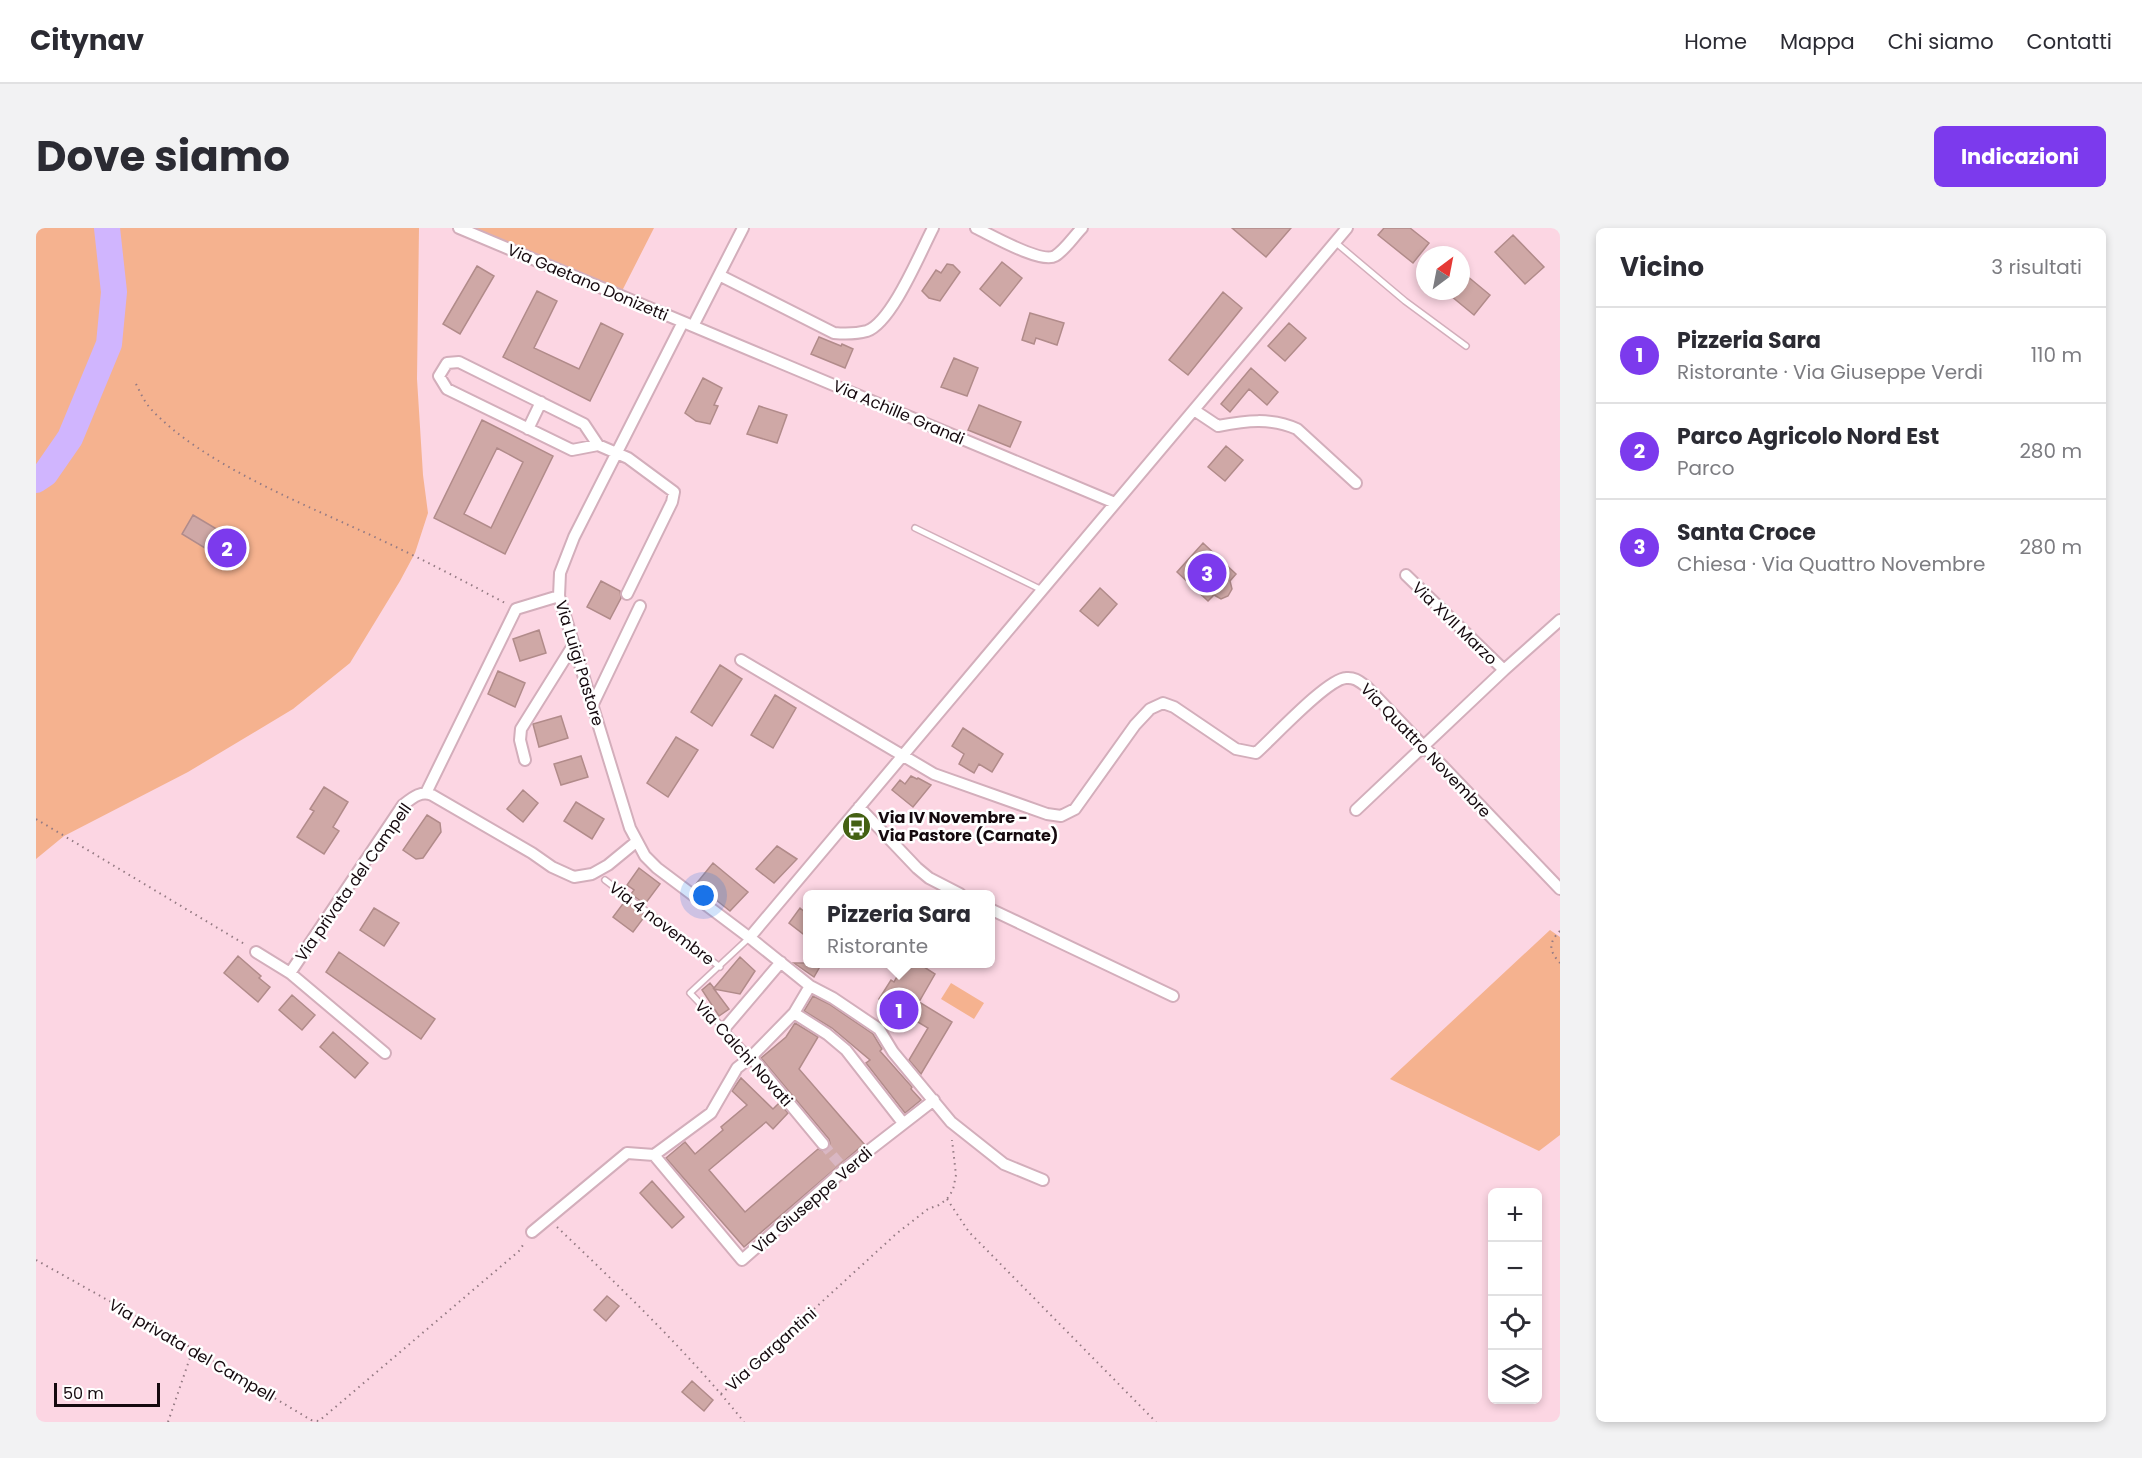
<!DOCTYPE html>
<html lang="it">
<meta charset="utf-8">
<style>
body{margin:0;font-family:Poppins,sans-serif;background:#f2f2f3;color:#2b2b33}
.controls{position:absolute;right:18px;bottom:18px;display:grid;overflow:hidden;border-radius:9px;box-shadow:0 3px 9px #0003}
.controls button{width:54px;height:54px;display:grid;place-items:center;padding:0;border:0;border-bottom:2px solid #e1e1e2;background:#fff;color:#2b2b33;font:30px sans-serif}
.compass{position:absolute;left:1380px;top:18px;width:54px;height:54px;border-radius:50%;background:#fff;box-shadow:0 3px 9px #0003;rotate:32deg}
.scale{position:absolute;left:18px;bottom:15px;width:106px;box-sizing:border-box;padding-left:6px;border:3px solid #15090e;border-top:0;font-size:16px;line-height:21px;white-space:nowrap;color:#15090e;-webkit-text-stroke:4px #fff;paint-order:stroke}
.you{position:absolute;left:668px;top:668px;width:21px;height:21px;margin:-15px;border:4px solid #fff;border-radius:50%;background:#1a73e8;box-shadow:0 0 0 9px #1a73e833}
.badge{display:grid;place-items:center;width:39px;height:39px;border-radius:50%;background:#7c3aed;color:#fff;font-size:20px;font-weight:700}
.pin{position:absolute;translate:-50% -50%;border:3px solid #fff;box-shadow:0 2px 6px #0006}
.popup{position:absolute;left:767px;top:662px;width:192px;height:78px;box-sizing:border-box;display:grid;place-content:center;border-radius:9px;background:#fff;filter:drop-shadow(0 2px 4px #0005);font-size:20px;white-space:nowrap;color:#7c7c81}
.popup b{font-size:22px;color:#2b2b33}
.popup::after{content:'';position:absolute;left:50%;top:100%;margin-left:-12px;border:12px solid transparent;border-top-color:#fff}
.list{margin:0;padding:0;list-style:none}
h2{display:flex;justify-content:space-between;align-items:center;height:78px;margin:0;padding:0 24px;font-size:26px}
h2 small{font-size:20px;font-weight:400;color:#7c7c81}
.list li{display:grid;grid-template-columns:39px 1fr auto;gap:18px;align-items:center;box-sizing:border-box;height:96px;padding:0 24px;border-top:2px solid #e1e1e2}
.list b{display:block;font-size:22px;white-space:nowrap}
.list p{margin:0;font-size:20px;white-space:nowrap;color:#7c7c81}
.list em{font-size:20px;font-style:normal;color:#7c7c81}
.icon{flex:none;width:33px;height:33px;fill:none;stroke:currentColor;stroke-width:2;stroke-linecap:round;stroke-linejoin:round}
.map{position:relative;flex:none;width:1524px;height:1194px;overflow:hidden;border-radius:9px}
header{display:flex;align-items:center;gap:36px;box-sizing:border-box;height:84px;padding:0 30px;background:#fff;border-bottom:2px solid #e1e1e2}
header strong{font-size:28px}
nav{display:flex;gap:33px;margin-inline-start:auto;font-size:21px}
.intro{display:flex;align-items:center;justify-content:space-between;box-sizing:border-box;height:144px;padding:0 36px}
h1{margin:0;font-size:42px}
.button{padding:15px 27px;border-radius:9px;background:#7c3aed;color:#fff;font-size:21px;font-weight:700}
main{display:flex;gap:36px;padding:0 36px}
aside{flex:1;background:#fff;border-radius:9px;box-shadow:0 3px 9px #0003}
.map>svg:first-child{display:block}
</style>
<header>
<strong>Citynav</strong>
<nav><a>Home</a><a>Mappa</a><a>Chi siamo</a><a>Contatti</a></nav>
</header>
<div class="intro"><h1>Dove siamo</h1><a class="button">Indicazioni</a></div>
<main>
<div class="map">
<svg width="1524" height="1194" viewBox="0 0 1524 1194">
<rect width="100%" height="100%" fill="#fcd6e3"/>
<path fill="#f5b28f" d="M0,0h383l-2,151 6,96 5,38 -13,40 -15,28 -50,82 -57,46 -105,63 -124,64 -28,23z
M421,0h197l-32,63z
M1514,702l10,7v198l-21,16 -149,-72z
M915,755l33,20 -10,16 -33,-20z"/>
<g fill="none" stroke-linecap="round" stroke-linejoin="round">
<path stroke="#d0b5fe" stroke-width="26" d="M0,252l9,-6 25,-36 39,-94 5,-52 -7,-64"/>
</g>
<path fill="#cfa8a6" stroke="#b18b8a" stroke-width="1.5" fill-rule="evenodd" d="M1196,0h59l-25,29z
M1348,0h26l19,15 -16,20 -35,-28z
M1477,7l31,32 -19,17 -30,-32z
M966,34l20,16 -22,28 -20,-17z
M911,36l6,1 7,7 -20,29 -11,-3 -7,-7 14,-21 5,3z
M441,38l17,10 -34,58 -17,-10z
M1425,43l29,24 -16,20 -29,-24h16z
M501,63l20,10 -23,47 45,21 22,-46 22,11 -33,67 -87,-44z
M1187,64l19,16 -54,67 -19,-15z
M994,85l34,10 -7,22 -21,-7 -2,6 -12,-4z
M1253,95l17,15 -21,23 -17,-15z
M783,109l22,9 1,-2 11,5 -8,19 -34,-14z
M918,130l24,10 -11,28 -26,-9z
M1215,140l27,24 -11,13 -18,-16 -19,23 -9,-8z
M667,150l19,10 -8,17 4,1 -8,18 -14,-3 -11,-8z
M943,177l42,17 -11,25 -42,-17z
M723,178l28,9 -10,28 -30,-9z
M446,192l71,36 -48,98 -71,-36zM461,220l26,14 -32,66 -27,-14z
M1190,218l17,14 -18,21 -17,-14z
M157,287l37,22 -12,19 -36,-22z
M1167,315l33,31 -6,7 2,8 -4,7 -7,3 -7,-4 -6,6 -31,-29z
M565,353l19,10 1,7 -11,21 -23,-12z
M1064,360l17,16 -19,22 -18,-15z
M503,402l7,23 -26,8 -7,-22z
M684,437l22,14 -30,47 -21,-14z
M462,443l27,12 -10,24 -27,-13z
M739,467l21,13 -23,40 -22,-13z
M525,488l7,22 -29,9 -6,-23z
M927,500l40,26 -11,18 -13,-8 -5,9 -15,-9 5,-10 -12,-8z
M640,509l22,13 -30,47 -21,-14z
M545,528l7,21 -27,8 -7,-21z
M875,548l6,3 1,-1 13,7 -18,22 -21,-17 8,-10 5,4z
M288,559l24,15 -15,25 6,4 -15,23 -27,-17 17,-26 -4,-2z
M487,562l15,13 -15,19 -16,-13z
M540,574l28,17 -12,20 -28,-18z
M391,587l13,8 1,9 -18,26 -7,1 -13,-9z
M741,618l20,13 -23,24 -18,-14z
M677,635l35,29 -18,19 -34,-27z
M603,640l21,16 -15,20 -14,-10 3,-4 -7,-5z
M589,673l20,15 -12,16 -20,-15z
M338,680l25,15 -15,23 -24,-16z
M764,680l7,6v23l-18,-14z
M303,724l96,67 -14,20 -95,-67z
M202,728l23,20 -2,2 11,9 -12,15 -34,-29z
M704,729l15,14 -15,23 -26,-5 15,20 -10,7 -17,-26 8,-7 4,5z
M758,735h28l-8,14z
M869,735h13l17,11 -16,28 33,20 -31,52 -12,-14 19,-32 -49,-29 12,-19 3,2z
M256,767l23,20 -13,15 -23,-20z
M777,768l16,8 44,30 9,15 -2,2 32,36 -1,2 10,11 -16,13 -39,-50 4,-3 -38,-32 -28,-17z
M759,795l23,14 -19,32 65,75 -120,103 -78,-89 19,-16 10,12 28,-24 -2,-3 26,-22 -15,-14 9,-13 32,31 6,-6 9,10 -15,16 -7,-7 -57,48 36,42 73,-63 6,2 4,-2 2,-6 -1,-4 -68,-81 25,-21z
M297,804l35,31 -13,15 -35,-31z
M616,953l32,36 -12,11 -32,-35z
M571,1068l12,10 -13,15 -12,-11z
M656,1153l21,19 -9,11 -22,-19z"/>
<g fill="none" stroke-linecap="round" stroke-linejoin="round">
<path stroke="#d9b7c3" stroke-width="10" stroke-dasharray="10 5" stroke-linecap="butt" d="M787,916l17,20"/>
<defs>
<path id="service" d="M1299,14l70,59 61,45
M879,300l127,62
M569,652l115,87
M713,710l-59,55 61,64"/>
<path id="minor" d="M423,0l656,275
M940,0c15,7 65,36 79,28 10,-6 19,-20 27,-28
M683,47l115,58c10,1 22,1 33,-2 25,-9 53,-78 66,-103
M647,94l-109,215 -14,36 -1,23 71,232 15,28 12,12 97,73 56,45 23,12 46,31 14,23 58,70 53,42 39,16
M657,98l50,-98
M1158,182l24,16c27,-5 53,-9 79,3l59,54
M492,201l13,-27
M562,217l-14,-21 -125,-62 -12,1 -8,13 8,13 125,61 26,-5 30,13 46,34 -2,10 -45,92
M1370,347l98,95 56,-50
M705,432l193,114 113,40 14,2 14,-7 60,-84 15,-16 13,-6 11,4 62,42 20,4c17,-15 71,-74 90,-75 9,-1 14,4 21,9l193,202
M557,476l47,-98
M489,532l-5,-20 1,-11 53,-85
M390,565l90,-184 43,-13
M823,579l58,61 12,10 31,16
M1320,582l148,-140
M954,681l183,87
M714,709l597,-709
M220,724l34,21 95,80
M254,745l113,-168c9,-7 18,-15 29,-10l100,58 20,14 22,10 18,-3 16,-9 28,-23
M758,785l33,21 19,16 57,73
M688,801l57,-67
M715,829l72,87
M618,927l88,105 103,-91 89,-69
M496,1004l95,-79 27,2 57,-42 26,-45 14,-11 43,-44 16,-27"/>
</defs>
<use href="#service" stroke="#d3aebb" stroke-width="8"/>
<use href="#minor" stroke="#d3aebb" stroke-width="14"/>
<path stroke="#947a83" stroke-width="2" stroke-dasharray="1.5 4.5" stroke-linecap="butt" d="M100,156c4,8 8,17 14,24 52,57 159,98 229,131 43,20 85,42 126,64
M0,591l210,126
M1524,703c-12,12 -11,20 0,32
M911,971l22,33 187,190
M521,999c64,61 132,126 187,195
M0,1032l127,71 148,89 8,1 200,-170 6,-9
M685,1166l175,-160 32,-25 11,-4 8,-6 6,-9 3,-15 -4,-35
M132,1194l25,-73"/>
<use href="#service" stroke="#fff" stroke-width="5"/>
<use href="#minor" stroke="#fff" stroke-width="10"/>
</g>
<defs>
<symbol id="bus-disc" viewBox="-11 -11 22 22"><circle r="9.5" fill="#446113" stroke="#fff"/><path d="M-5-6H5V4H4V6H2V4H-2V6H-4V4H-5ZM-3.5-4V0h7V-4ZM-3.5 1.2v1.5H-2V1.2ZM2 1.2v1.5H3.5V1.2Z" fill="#fff"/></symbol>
</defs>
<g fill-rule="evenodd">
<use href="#bus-disc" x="804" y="582" width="33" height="33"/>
</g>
<g text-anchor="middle" stroke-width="5" stroke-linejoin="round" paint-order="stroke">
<g font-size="16" fill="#15090e" stroke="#fff">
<text transform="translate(552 54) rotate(23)" y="6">Via Gaetano Donizetti</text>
<text transform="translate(863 184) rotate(23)" y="6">Via Achille Grandi</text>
<text transform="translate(1419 395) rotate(44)" y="6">Via XVII Marzo</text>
<text transform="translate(544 435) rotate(73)" y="6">Via Luigi Pastore</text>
<text transform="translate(1390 522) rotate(46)" y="6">Via Quattro Novembre</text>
<text transform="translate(317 654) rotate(-55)" y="6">Via privata del Campell</text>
<text transform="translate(626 695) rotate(37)" y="6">Via 4 novembre</text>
<text transform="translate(708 825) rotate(48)" y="6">Via Calchi Novati</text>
<text transform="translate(776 972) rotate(-41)" y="6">Via Giuseppe Verdi</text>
<text transform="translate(735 1121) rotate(-42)" y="6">Via Gargantini</text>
<text transform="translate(156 1122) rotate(30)" y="6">Via privata del Campell</text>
</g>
<g font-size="16" font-weight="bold" fill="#15090e" stroke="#fff" text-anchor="start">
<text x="842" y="595">Via IV Novembre -<tspan x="842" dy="18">Via Pastore (Carnate)</tspan></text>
</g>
</g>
</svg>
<div class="controls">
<button>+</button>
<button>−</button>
<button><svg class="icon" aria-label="locate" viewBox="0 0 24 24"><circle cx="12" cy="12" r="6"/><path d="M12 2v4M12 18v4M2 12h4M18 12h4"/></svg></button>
<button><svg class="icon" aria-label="layers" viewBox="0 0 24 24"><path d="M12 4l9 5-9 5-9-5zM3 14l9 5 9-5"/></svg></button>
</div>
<svg class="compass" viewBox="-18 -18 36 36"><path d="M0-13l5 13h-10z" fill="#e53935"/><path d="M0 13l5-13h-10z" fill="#7c7c81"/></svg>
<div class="scale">50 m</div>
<div class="you"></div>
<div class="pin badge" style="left:863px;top:782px">1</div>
<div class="popup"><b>Pizzeria Sara</b>Ristorante</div>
<div class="pin badge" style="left:191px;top:320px">2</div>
<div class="pin badge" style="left:1171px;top:345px">3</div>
</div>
<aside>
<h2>Vicino<small>3 risultati</small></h2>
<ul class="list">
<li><span class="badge">1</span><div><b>Pizzeria Sara</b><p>Ristorante · Via Giuseppe Verdi</p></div><em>110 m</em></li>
<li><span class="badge">2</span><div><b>Parco Agricolo Nord Est</b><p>Parco</p></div><em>280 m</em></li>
<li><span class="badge">3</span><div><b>Santa Croce</b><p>Chiesa · Via Quattro Novembre</p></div><em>280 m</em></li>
</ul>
</aside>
</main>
